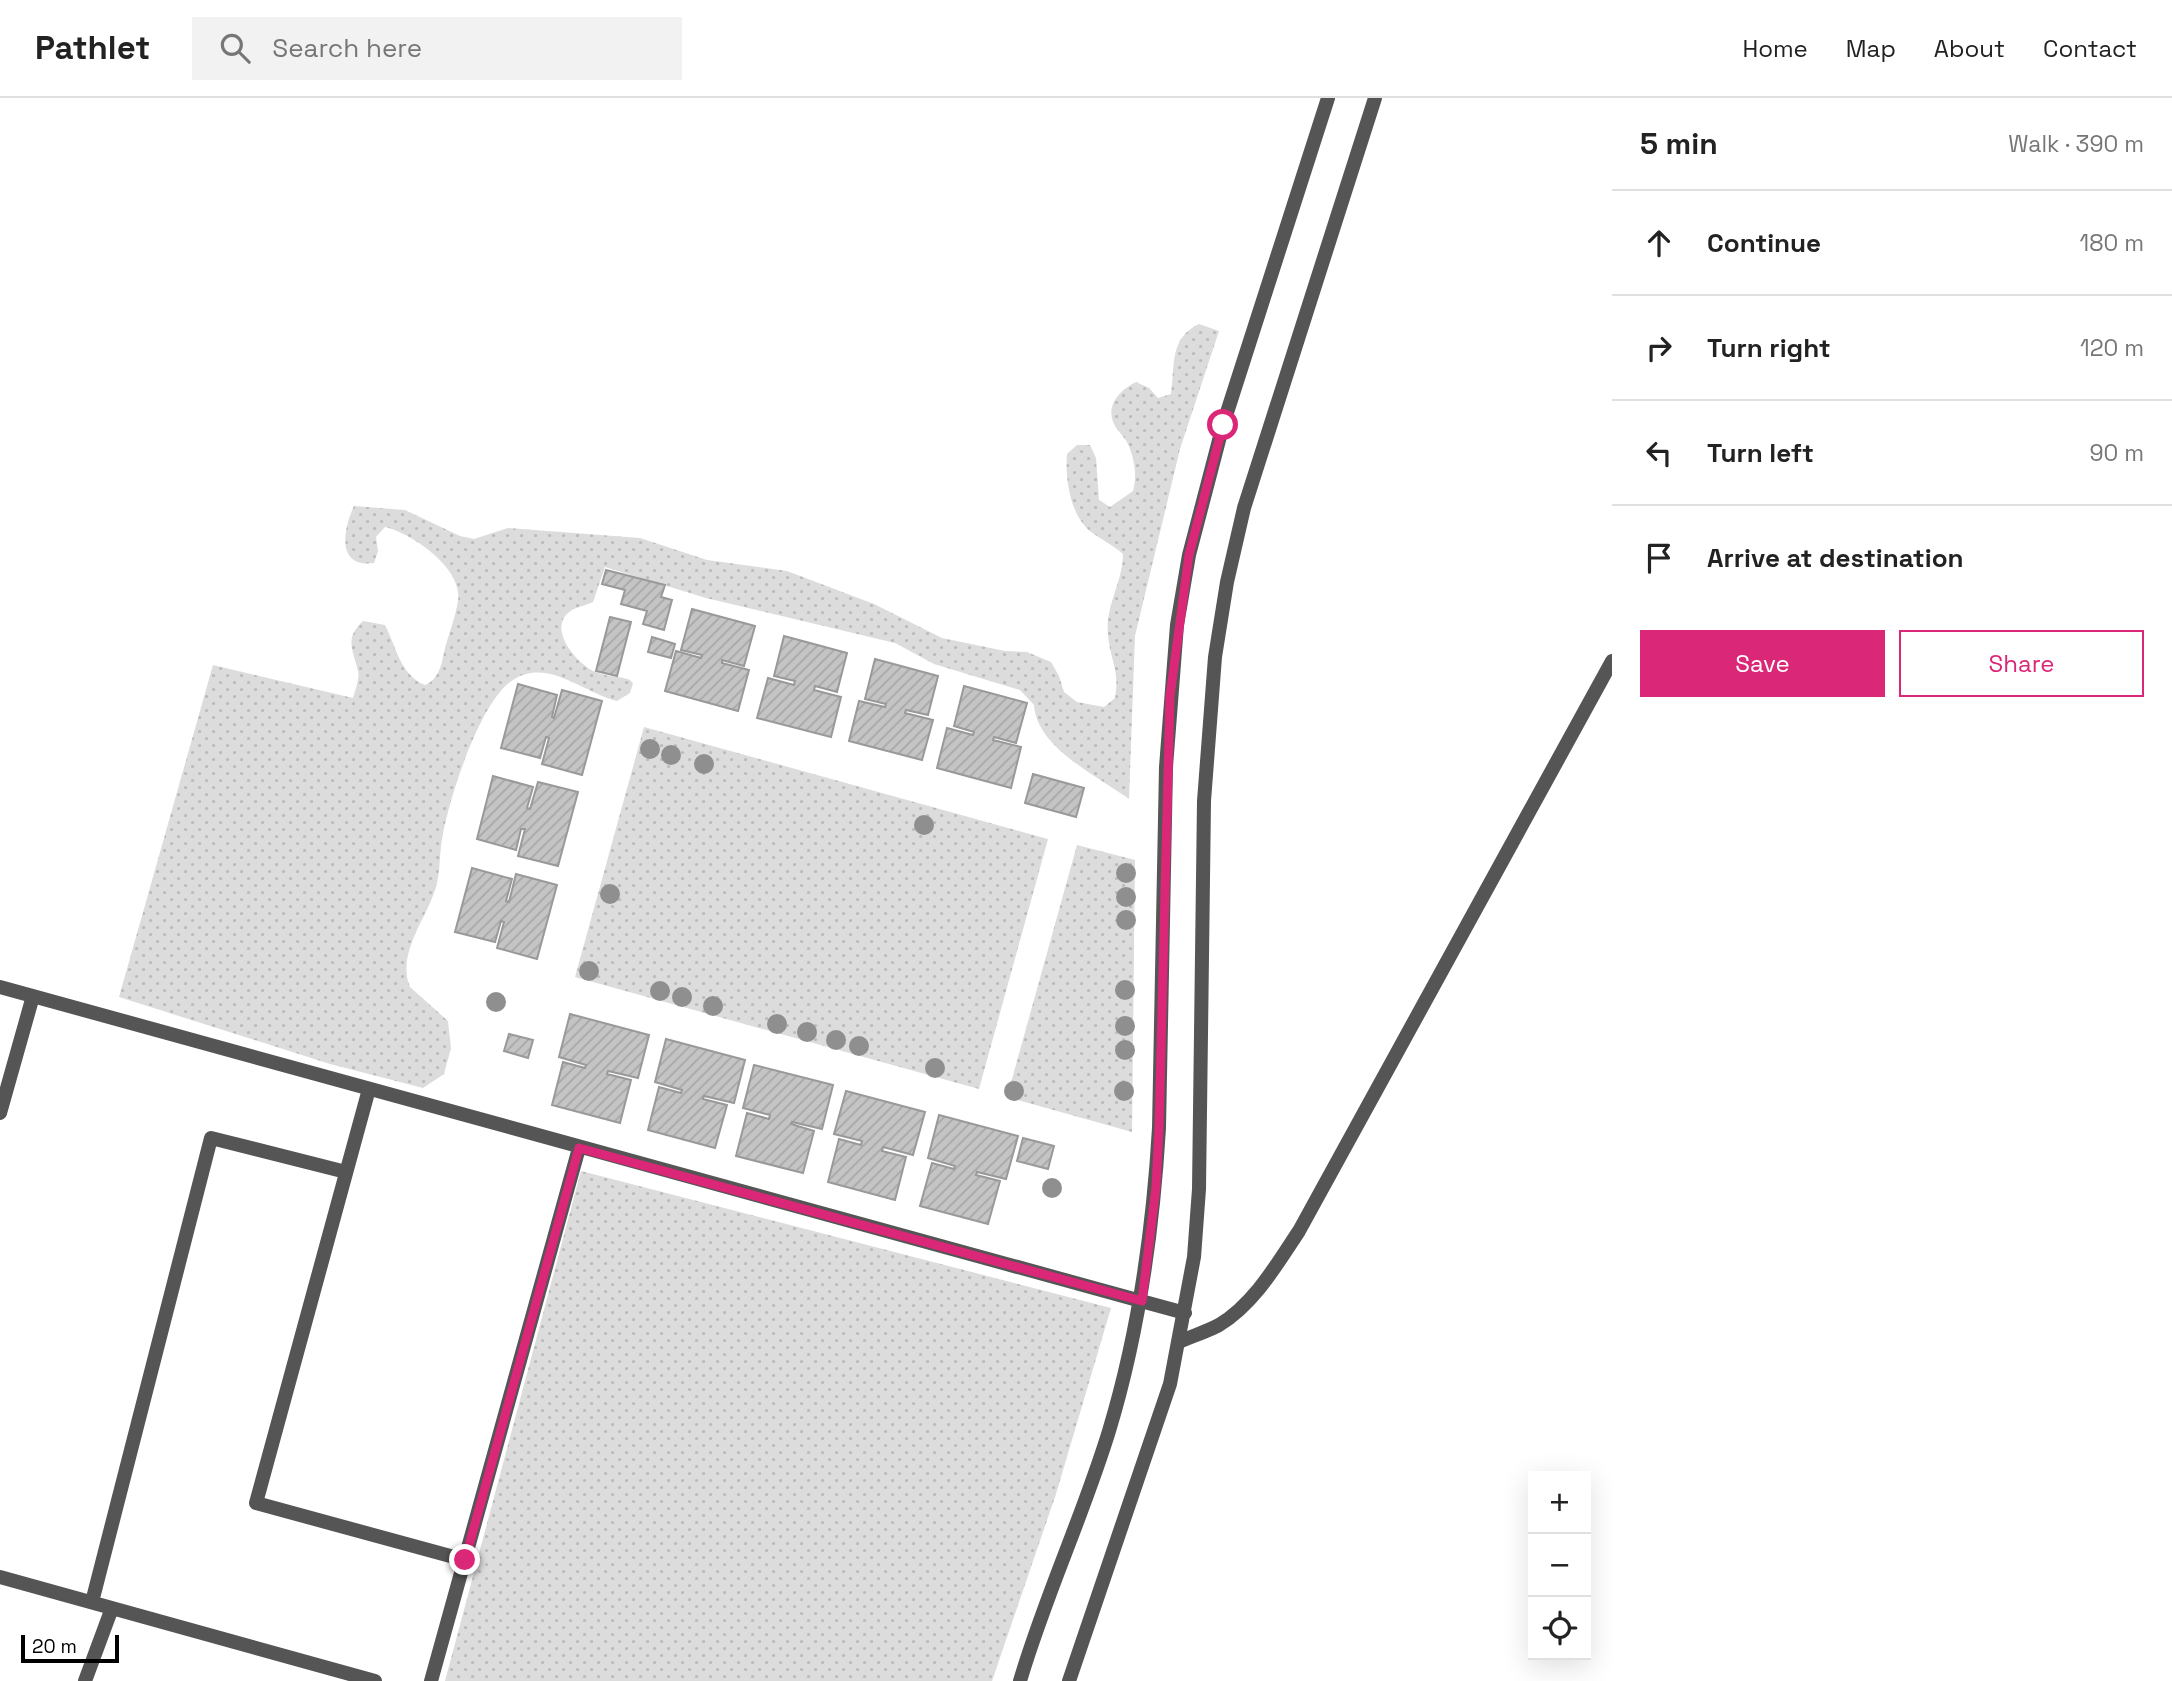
<!DOCTYPE html>
<meta charset="utf-8">
<style>
body{margin:0;font-family:"Space Grotesk",sans-serif;background:#f2f2f2;color:#222}
.controls{position:absolute;right:21px;bottom:21px;display:grid;overflow:hidden;border-radius:0px;box-shadow:0 7px 28px #0002}
.controls button{width:63px;height:63px;display:grid;place-items:center;padding:0;border:0;border-bottom:2px solid #e0e0e0;background:#fff;color:#222;font:35px sans-serif}
.scale{position:absolute;left:21px;bottom:18px;width:98px;box-sizing:border-box;padding-left:7px;border:4px solid #000;border-top:0;font-size:19px;line-height:24px;white-space:nowrap;color:#000;-webkit-text-stroke:5px #fff;paint-order:stroke}
.stop{position:absolute;width:21px;height:21px;margin:-16px;border:5px solid #db2777;border-radius:50%;background:#fff}
.stop.end{background:#db2777;border-color:#fff;box-shadow:0 2px 7px #0008}
.list{margin:0;padding:0;list-style:none}
h2{display:flex;justify-content:space-between;align-items:center;height:91px;margin:0;padding:0 28px;font-size:30px}
h2 small{font-size:23px;font-weight:400;color:#767676}
.list li{display:grid;grid-template-columns:46px 1fr auto;gap:21px;align-items:center;box-sizing:border-box;height:105px;padding:0 28px;border-top:2px solid #e0e0e0}
.list b{display:block;font-size:26px;white-space:nowrap}
.list em{font-size:23px;font-style:normal;color:#767676}
.actions{display:flex;gap:14px;padding:21px 28px}
.actions a{flex:1;padding:16px 0;border:2px solid #db2777;border-radius:0px;text-align:center;font-size:24px;color:#db2777}
.actions .main{background:#db2777;color:#fff}
.icon{flex:none;width:38px;height:38px;fill:none;stroke:currentColor;stroke-width:2;stroke-linecap:round;stroke-linejoin:round}
.map{position:relative;flex:none;width:1612px;height:1583px;overflow:hidden}
header{display:flex;align-items:center;gap:42px;box-sizing:border-box;height:98px;padding:0 35px;background:#fff;border-bottom:2px solid #e0e0e0}
header strong{font-size:33px}
nav{display:flex;gap:38px;margin-inline-start:auto;font-size:24px}
.search{width:490px;height:63px;background:#f2f2f2;display:flex;align-items:center;gap:18px;box-sizing:border-box;padding:0 24px;border-radius:0px;color:#767676;font-size:26px}
main{display:flex}
aside{flex:1;background:#fff}
.map>svg:first-child{display:block}
</style>
<header>
<strong>Pathlet</strong>
<div class="search"><svg class="icon" aria-label="search" viewBox="0 0 24 24"><circle cx="10" cy="10" r="6"/><path d="M15 15l6 6"/></svg>Search here</div>
<nav><a>Home</a><a>Map</a><a>About</a><a>Contact</a></nav>
</header>
<main>
<div class="map">
<svg width="1612" height="1583" viewBox="0 0 1612 1583">
<defs>
<pattern id="green-dots" width="8" height="8" patternUnits="userSpaceOnUse" patternTransform="scale(1.75)"><rect width="8" height="8" fill="#dcdcdc"/><path d="M2 2h.1M6 6h.1" fill="none" stroke="#bbb" stroke-width="1.8" stroke-linecap="round"/></pattern>
<pattern id="building-hatch" width="6" height="6" patternUnits="userSpaceOnUse" patternTransform="scale(1.75)"><rect width="6" height="6" fill="#c4c4c4"/><path d="M-1 1l2-2M0 6l6-6M5 7l2-2" fill="none" stroke="#a7a7a7"/></pattern>
</defs>
<rect width="100%" height="100%" fill="#fff"/>
<path fill="url(#green-dots)" d="M1199,226l20,7 -39,118 -45,187 -6,163c-33,-24 -92,-51 -95,-94l-14,-15 -86,-26 -39,-21 -189,-45 -101,-31 -12,35c-8,4 -19,5 -25,11 -21,19 13,55 30,60 10,4 23,3 32,7l3,3 -3,10 -13,8c-33,-8 -70,-44 -104,-21 -33,21 -63,116 -70,154 -4,17 -2,35 -7,53 -9,31 -40,67 -26,100l38,34 3,27 -7,26 -21,14 -93,-24 -211,-67 94,-332 140,33c2,-7 7,-20 5,-27 -5,-22 -14,-32 5,-50l22,4c11,21 15,50 40,60 15,-6 17,-23 20,-37 4,-15 11,-32 13,-48 5,-32 -47,-67 -73,-73l-9,10 2,14 -4,12c-38,5 -31,-33 -20,-57l51,4 55,26 14,3 34,-11 132,10 67,22 80,11 87,33 68,34 63,13 22,1 24,10 8,14 5,16 13,10 27,5 11,-9c5,-30 -5,-37 -7,-64 -3,-28 15,-52 15,-80 -10,-9 -21,-14 -32,-22 -21,-17 -26,-53 -24,-78l10,-9h13l6,13 3,42 11,7 23,-16c4,-15 2,-28 -3,-42 -3,-10 -10,-15 -15,-23 -11,-20 5,-36 21,-44l13,6 9,10 13,-4c4,-28 -2,-56 28,-70z
M644,629l404,112 -69,250 -404,-112z
M1077,747l58,15 -3,272 -125,-35z
M581,1073l530,137 -55,186 -64,187h-547z"/>
<path fill="url(#building-hatch)" stroke="#999" stroke-width="2" d="M606,472l59,15 -4,12 11,3 -8,30 -21,-6 4,-13 -26,-7 4,-14 -23,-6z
M692,511l63,17 -11,40 -22,-6v3l27,7 -11,41 -73,-20 11,-40 25,7 1,-3 -21,-5z
M610,519l21,5 -14,54 -21,-5z
M784,538l63,17 -10,39 -22,-6 -1,4 27,7 -10,40 -74,-19 11,-40 26,7 1,-4 -21,-5z
M652,539l23,7 -4,14 -23,-6z
M875,561l63,17 -10,39 -22,-5 -1,3 28,7 -11,40 -73,-19 10,-40 26,6 1,-3 -21,-5z
M518,586l39,11 -5,22 2,1 8,-28 40,11 -20,74 -40,-11 7,-26 -3,-1 -6,21 -39,-10z
M964,588l63,17 -11,40 -22,-6 -1,3 28,7 -10,41 -74,-20 10,-40 26,7 1,-3 -20,-6z
M1033,676l51,14 -8,29 -51,-14z
M493,678l40,11 -6,21 3,1 8,-27 40,10 -20,74 -40,-10 7,-27h-4l-5,21 -39,-11z
M472,770l40,11 -6,22 3,1 7,-28 41,11 -20,74 -40,-11 7,-26 -3,-1 -6,21 -40,-10z
M570,916l79,21 -11,43 -30,-7 -1,3 24,6 -11,43 -68,-18 11,-43 22,6 1,-3 -27,-8z
M509,936l24,6 -5,18 -24,-7z
M666,941l79,21 -11,43 -30,-7 -1,3 24,6 -12,43 -67,-18 11,-43 22,6 1,-3 -27,-8z
M754,967l79,20 -11,44 -30,-7 -1,2 23,7 -11,42 -67,-17 11,-43 22,6 1,-4 -27,-7z
M846,993l79,21 -12,43 -30,-8 -1,4 24,6 -11,43 -67,-18 11,-43 22,6 1,-4 -28,-7z
M939,1017l79,21 -12,43 -29,-7 -1,3 24,6 -12,43 -68,-18 12,-43 22,6 1,-3 -27,-8z
M1023,1040l31,8 -6,23 -31,-8z"/>
<g fill="none" stroke-linecap="round" stroke-linejoin="round">
<path stroke="#555" stroke-width="14" d="M0,889l1141,314
M369,991l-113,414 209,57
M0,1015l33,-117
M1179,1244c13,-6 27,-10 40,-17 35,-21 58,-61 80,-94l313,-570
M0,1479l375,104
M92,1504l119,-464 135,34
M85,1583l27,-73
M431,1583l148,-533"/>
<path stroke="#555" stroke-width="14" d="M1141,1203l44,12
M1020,1583c25,-85 63,-165 89,-250 30,-99 44,-200 50,-303l7,-361 11,-142 12,-70 34,-130 105,-327
M1069,1583l101,-297 24,-127 5,-68 5,-388 11,-144 12,-75 17,-74 131,-410"/>
</g>
<g fill="#8f8f8f">
<circle cx="650" cy="651" r="10"/>
<circle cx="671" cy="657" r="10"/>
<circle cx="704" cy="666" r="10"/>
<circle cx="924" cy="727" r="10"/>
<circle cx="1126" cy="775" r="10"/>
<circle cx="610" cy="796" r="10"/>
<circle cx="1126" cy="799" r="10"/>
<circle cx="1126" cy="822" r="10"/>
<circle cx="589" cy="873" r="10"/>
<circle cx="1125" cy="892" r="10"/>
<circle cx="660" cy="893" r="10"/>
<circle cx="682" cy="899" r="10"/>
<circle cx="496" cy="904" r="10"/>
<circle cx="713" cy="908" r="10"/>
<circle cx="777" cy="926" r="10"/>
<circle cx="1125" cy="928" r="10"/>
<circle cx="807" cy="934" r="10"/>
<circle cx="836" cy="942" r="10"/>
<circle cx="859" cy="948" r="10"/>
<circle cx="1125" cy="952" r="10"/>
<circle cx="935" cy="970" r="10"/>
<circle cx="1014" cy="993" r="10"/>
<circle cx="1124" cy="993" r="10"/>
<circle cx="1052" cy="1090" r="10"/>
</g>
<g fill="none" stroke-linecap="round" stroke-linejoin="round">
<path stroke="#db2777" stroke-width="9" d="M465,1462l114,-412 563,153 14,-114 3,-59 11,-432 19,-141 34,-130"/>
</g>
</svg>
<div class="controls">
<button>+</button>
<button>−</button>
<button><svg class="icon" aria-label="locate" viewBox="0 0 24 24"><circle cx="12" cy="12" r="6"/><path d="M12 2v4M12 18v4M2 12h4M18 12h4"/></svg></button>
</div>
<div class="scale">20 m</div>
<div class="stop" style="left:1223px;top:327px"></div>
<div class="stop end" style="left:465px;top:1462px"></div>
</div>
<aside>
<h2>5 min<small>Walk · 390 m</small></h2>
<ul class="list">
<li><svg class="icon" aria-label="ahead" viewBox="0 0 24 24"><path d="M12 20V5M6 11l6-6 6 6"/></svg><div><b>Continue</b></div><em>180 m</em></li>
<li><svg class="icon" aria-label="right" viewBox="0 0 24 24"><path d="M7 20v-9h11M14 6l5 5-5 5"/></svg><div><b>Turn right</b></div><em>120 m</em></li>
<li><svg class="icon" aria-label="left" viewBox="0 0 24 24"><path d="M17 20v-9H6M10 6l-5 5 5 5"/></svg><div><b>Turn left</b></div><em>90 m</em></li>
<li><svg class="icon" aria-label="arrive" viewBox="0 0 24 24"><path d="M6 21V4h12l-3 4 3 4H6"/></svg><div><b>Arrive at destination</b></div></li>
</ul>
<div class="actions"><a class="main">Save</a><a>Share</a></div>
</aside>
</main>
